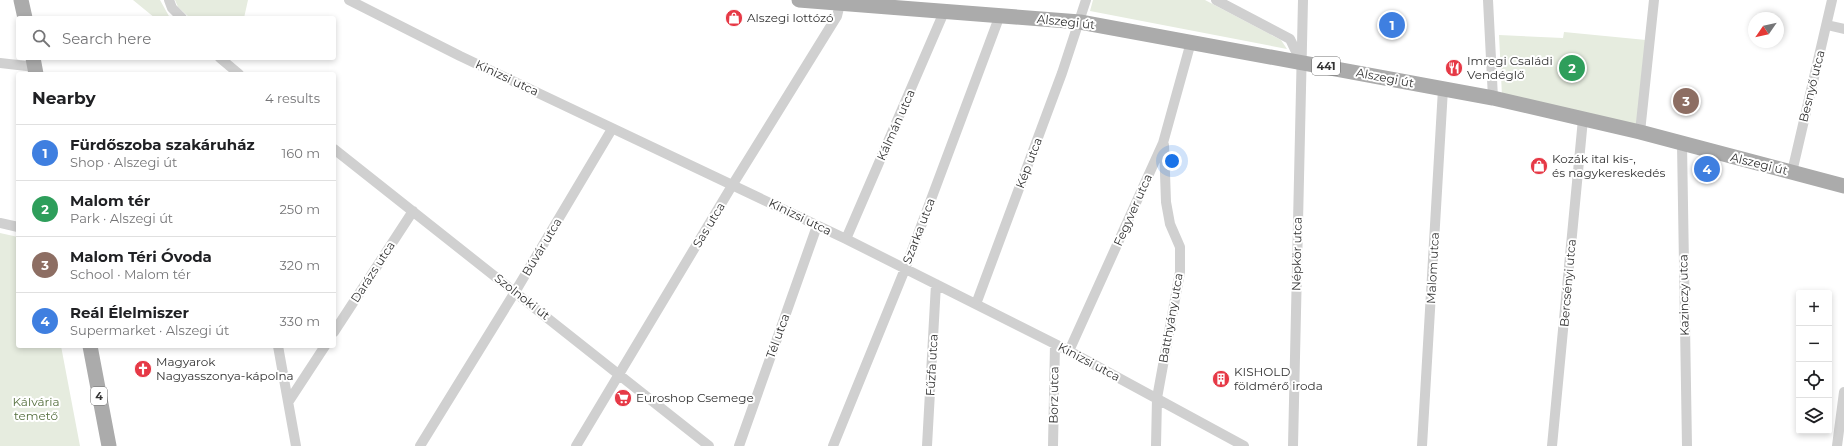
<!DOCTYPE html>
<meta charset="utf-8">
<style>
body{margin:0;font-family:Montserrat,sans-serif;background:#f6f6f6;color:#202124}
.controls{position:absolute;right:12px;bottom:12px;display:grid;overflow:hidden;border-radius:4px;box-shadow:0 2px 6px #0003}
.controls button{width:36px;height:36px;display:grid;place-items:center;padding:0;border:0;border-bottom:1px solid #e0e0e0;background:#fff;color:#202124;font:20px sans-serif}
.compass{position:absolute;left:1748px;top:12px;width:36px;height:36px;border-radius:50%;background:#fff;box-shadow:0 2px 6px #0003;rotate:236deg}
.you{position:absolute;left:1172px;top:161px;width:14px;height:14px;margin:-10px;border:3px solid #fff;border-radius:50%;background:#1a73e8;box-shadow:0 0 0 6px #1a73e833}
.badge{display:grid;place-items:center;width:26px;height:26px;border-radius:50%;background:#e63946;color:#fff;font-size:13px;font-weight:700}
.pin{position:absolute;translate:-50% -50%;border:2px solid #fff;box-shadow:0 1px 4px #0006}
.list{margin:0;padding:0;list-style:none}
h2{display:flex;justify-content:space-between;align-items:center;height:52px;margin:0;padding:0 16px;font-size:17px}
h2 small{font-size:13px;font-weight:400;color:#757577}
.list li{display:grid;grid-template-columns:26px 1fr auto;gap:12px;align-items:center;box-sizing:border-box;height:56px;padding:0 16px;border-top:1px solid #e0e0e0}
.list b{display:block;font-size:15px;white-space:nowrap}
.list p{margin:0;font-size:13px;white-space:nowrap;color:#757577}
.list em{font-size:13px;font-style:normal;color:#757577}
.icon{flex:none;width:22px;height:22px;fill:none;stroke:currentColor;stroke-width:2;stroke-linecap:round;stroke-linejoin:round}
.map{position:relative;flex:none;width:1844px;height:446px;overflow:hidden}
.search{position:absolute;background:#fff;box-shadow:0 2px 6px #0003;left:16px;top:16px;width:320px;height:44px;display:flex;align-items:center;gap:10px;box-sizing:border-box;padding:0 14px;border-radius:4px;color:#757577;font-size:15px}
.panel{position:absolute;background:#fff;box-shadow:0 2px 6px #0003;left:16px;top:72px;width:320px;height:276px;border-radius:4px}
.map>svg:first-child{display:block}
</style>
<div class="map">
<svg width="1844" height="446" viewBox="0 0 1844 446">
<rect width="100%" height="100%" fill="#fff"/>
<path fill="#e6ecdf" d="M133,0h27l10,18h-15z
M175,0h73l-4,18h-54l-12,-11z
M1093,0h112l76,40 6,9 -197,-38z
M1564,32l82,8 -9,85 -135,-29 -3,-61 64,3z
M0,233l18,4v109h43l19,100h-80z"/>
<g fill="none" stroke-linecap="round" stroke-linejoin="round">
<path stroke="#d0d0d0" stroke-width="10" d="M169,0l3,8 10,10
M349,0l111,56 386,183 223,112 175,95
M1216,0l74,39 10,21
M1488,0l5,98
M1827,25l17,4
M220,58l19,16
M0,63l35,4
M1640,132l14,-132
M1682,144l5,302
M334,149l375,297
M1792,172l40,-172
M0,223l18,4
M846,239l98,-227
M976,304l86,-231 24,-73
M334,332l79,-121
M278,346l18,100
M1069,351l94,-208 28,-101
M289,401l36,-55
M420,446l95,-154 97,-163
M576,446l157,-262 104,-168 4,-16
M739,446l78,-220
M833,446l72,-177 95,-254
M927,446l9,-162
M1053,446l2,-102
M1156,446l1,-48 23,-126v-25l-10,-23 -4,-22 -2,-57
M1293,446l10,-446
M1422,446l21,-357
M1552,446l31,-327
M1837,446l7,-54"/>
<path stroke="#ababab" stroke-width="15" d="M21,0l4,18
M799,0l281,22 413,76 147,34 204,54
M33,58l3,16
M90,346l19,100"/>
</g>
<defs>
<symbol id="shop-disc" viewBox="-11 -11 22 22"><circle r="9.5" fill="#e63946" stroke="#fff"/><path d="M-5-2.5h2.3a2.7 3.5 0 0 1 5.4 0H5L5.5 6h-11ZM-1.5-2.5h3a1.5 2.3 0 0 0-3 0Z" fill="#fff"/></symbol>
<symbol id="restaurant-disc" viewBox="-11 -11 22 22"><circle r="9.5" fill="#e63946" stroke="#fff"/><path d="M-5-6h1v4h1v-4h1v4h1v-4h1v5L-1.5 .5V6h-2V.5L-5-1ZM5-6V6H3V1.5H1.5Q1.5-4 5-6Z" fill="#fff"/></symbol>
<symbol id="church-disc" viewBox="-11 -11 22 22"><circle r="9.5" fill="#e63946" stroke="#fff"/><path d="M-1.2-6h2.4v3.5h3.3v2.4h-3.3V6h-2.4V-.1h-3.3v-2.4h3.3Z" fill="#fff"/></symbol>
<symbol id="building-disc" viewBox="-11 -11 22 22"><circle r="9.5" fill="#e63946" stroke="#fff"/><path d="M-4-6H4V6H1V3H-1V6H-4ZM-2.5-4.3h1.7v1.8h-1.7ZM.8-4.3h1.7v1.8H.8ZM-2.5-1h1.7V.8h-1.7ZM.8-1h1.7V.8H.8Z" fill="#fff"/></symbol>
<symbol id="supermarket-disc" viewBox="-11 -11 22 22"><circle r="9.5" fill="#e63946" stroke="#fff"/><path d="M-6-5.5h2.5l.6 2H6L4.5 2H-2.5L-4.4-4H-6ZM-1.5 3.2a1.3 1.3 0 1 0 .1 0ZM3 3.2a1.3 1.3 0 1 0 .1 0Z" fill="#fff"/></symbol>
</defs>
<g fill-rule="evenodd">
<use href="#shop-disc" x="724" y="8" width="20" height="20"/>
<use href="#restaurant-disc" x="1444" y="58" width="20" height="20"/>
<use href="#shop-disc" x="1529" y="156" width="20" height="20"/>
<use href="#church-disc" x="133" y="359" width="20" height="20"/>
<use href="#building-disc" x="1211" y="369" width="20" height="20"/>
<use href="#supermarket-disc" x="613" y="388" width="20" height="20"/>
</g>
<g text-anchor="middle" stroke-width="4" stroke-linejoin="round" paint-order="stroke">
<g fill="#fff" stroke="#707070" stroke-width="1">
<rect x="1312" y="57" width="28" height="18" rx="3"/>
<rect x="91" y="387" width="16" height="18" rx="3"/>
</g>
<g font-size="11" font-weight="bold" fill="#333">
<text x="1326" y="70">441</text>
<text x="99" y="400">4</text>
</g>
<g font-size="12" fill="#333" stroke="#fff" text-anchor="start">
<text x="747" y="22">Alszegi lottózó</text>
<text x="1467" y="65">Imregi Családi<tspan x="1467" dy="14">Vendéglő</tspan></text>
<text x="1552" y="163">Kozák ital kis-,<tspan x="1552" dy="14">és nagykereskedés</tspan></text>
<text x="156" y="366">Magyarok<tspan x="156" dy="14">Nagyasszonya-kápolna</tspan></text>
<text x="1234" y="376">KISHOLD<tspan x="1234" dy="14">földmérő iroda</tspan></text>
<text x="636" y="402">Euroshop Csemege</text>
</g>
<g font-size="12" fill="#333" stroke="#fff">
<text transform="translate(1066 22) rotate(6)" y="4">Alszegi út</text>
<text transform="translate(507 78) rotate(25)" y="4">Kinizsi utca</text>
<text transform="translate(1385 78) rotate(11)" y="4">Alszegi út</text>
<text transform="translate(1812 86) rotate(-76)" y="4">Besnyő utca</text>
<text transform="translate(896 125) rotate(-66)" y="4">Kálmán utca</text>
<text transform="translate(1029 163) rotate(-69)" y="4">Kép utca</text>
<text transform="translate(1759 164) rotate(14)" y="4">Alszegi út</text>
<text transform="translate(1133 210) rotate(-66)" y="4">Fegyver utca</text>
<text transform="translate(800 217) rotate(26)" y="4">Kinizsi utca</text>
<text transform="translate(709 225) rotate(-59)" y="4">Sas utca</text>
<text transform="translate(919 231) rotate(-69)" y="4">Szarka utca</text>
<text transform="translate(542 247) rotate(-59)" y="4">Búvár utca</text>
<text transform="translate(1297 254) rotate(-89)" y="4">Népkör utca</text>
<text transform="translate(1433 268) rotate(-87)" y="4">Malom utca</text>
<text transform="translate(373 272) rotate(-57)" y="4">Darázs utca</text>
<text transform="translate(1568 283) rotate(-85)" y="4">Bercsényi utca</text>
<text transform="translate(1684 295) rotate(-91)" y="4">Kazinczy utca</text>
<text transform="translate(522 297) rotate(38)" y="4">Szolnoki út</text>
<text transform="translate(1171 318) rotate(-80)" y="4">Batthyány utca</text>
<text transform="translate(778 336) rotate(-70)" y="4">Tél utca</text>
<text transform="translate(1089 362) rotate(28)" y="4">Kinizsi utca</text>
<text transform="translate(932 365) rotate(-87)" y="4">Fűzfa utca</text>
<text transform="translate(1054 395) rotate(-89)" y="4">Borz utca</text>
</g>
<g font-size="12" fill="#56703f" stroke="#fff">
<text x="36" y="406">Kálvária<tspan x="36" dy="14">temető</tspan></text>
</g>
</g>
</svg>
<div class="controls">
<button>+</button>
<button>−</button>
<button><svg class="icon" aria-label="locate" viewBox="0 0 24 24"><circle cx="12" cy="12" r="6"/><path d="M12 2v4M12 18v4M2 12h4M18 12h4"/></svg></button>
<button><svg class="icon" aria-label="layers" viewBox="0 0 24 24"><path d="M12 4l9 5-9 5-9-5zM3 14l9 5 9-5"/></svg></button>
</div>
<svg class="compass" viewBox="-18 -18 36 36"><path d="M0-13l5 13h-10z" fill="#e53935"/><path d="M0 13l5-13h-10z" fill="#757577"/></svg>
<div class="you"></div>
<div class="pin badge" style="left:1392px;top:25px;background:#3f7fe0">1</div>
<div class="pin badge" style="left:1572px;top:68px;background:#2e9e5b">2</div>
<div class="pin badge" style="left:1686px;top:101px;background:#8d6e63">3</div>
<div class="pin badge" style="left:1707px;top:169px;background:#3f7fe0">4</div>
<div class="search"><svg class="icon" aria-label="search" viewBox="0 0 24 24"><circle cx="10" cy="10" r="6"/><path d="M15 15l6 6"/></svg>Search here</div>
<section class="panel">
<h2>Nearby<small>4 results</small></h2>
<ul class="list">
<li><span class="badge" style="background:#3f7fe0">1</span><div><b>Fürdőszoba szakáruház</b><p>Shop · Alszegi út</p></div><em>160 m</em></li>
<li><span class="badge" style="background:#2e9e5b">2</span><div><b>Malom tér</b><p>Park · Alszegi út</p></div><em>250 m</em></li>
<li><span class="badge" style="background:#8d6e63">3</span><div><b>Malom Téri Óvoda</b><p>School · Malom tér</p></div><em>320 m</em></li>
<li><span class="badge" style="background:#3f7fe0">4</span><div><b>Reál Élelmiszer</b><p>Supermarket · Alszegi út</p></div><em>330 m</em></li>
</ul>
</section>
</div>
